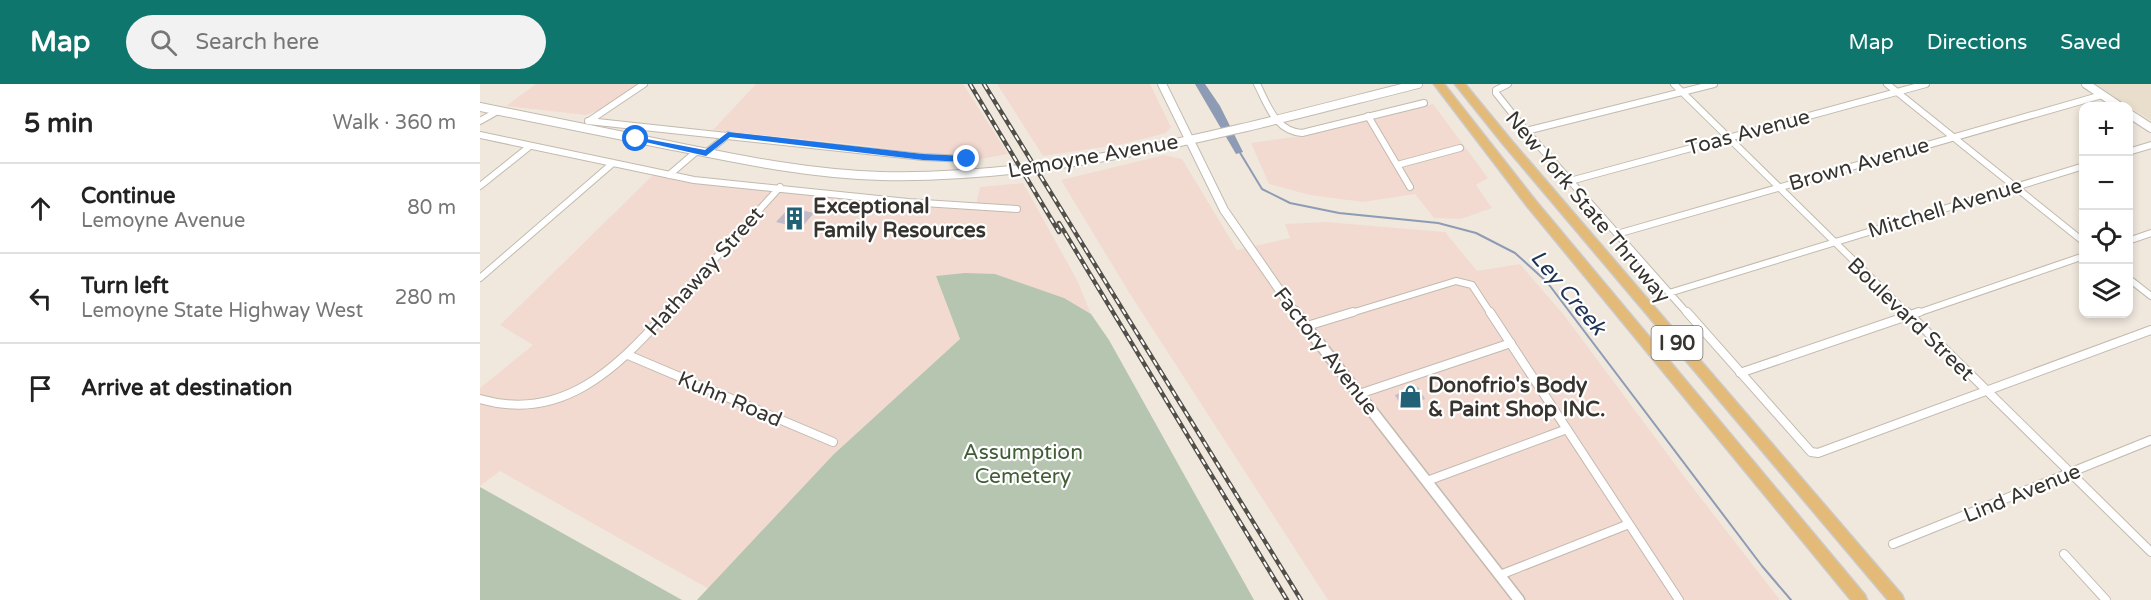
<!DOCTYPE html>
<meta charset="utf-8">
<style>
body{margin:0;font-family:"Varela Round",sans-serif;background:#f2f2f2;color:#222}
.controls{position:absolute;right:18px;top:18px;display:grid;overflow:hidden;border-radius:12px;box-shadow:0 3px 9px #0003}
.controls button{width:54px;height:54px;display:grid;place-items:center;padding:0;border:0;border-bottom:2px solid #e0e0e0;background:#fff;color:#222;font:30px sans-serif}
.stop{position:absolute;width:18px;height:18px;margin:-14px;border:4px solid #1a73e8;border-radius:50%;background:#fff}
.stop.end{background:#1a73e8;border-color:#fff;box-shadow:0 2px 6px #0008}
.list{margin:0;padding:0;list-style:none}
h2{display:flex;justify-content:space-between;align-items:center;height:78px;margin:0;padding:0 24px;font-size:26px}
h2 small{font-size:20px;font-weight:400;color:#767676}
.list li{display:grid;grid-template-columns:39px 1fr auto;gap:18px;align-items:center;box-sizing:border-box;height:90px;padding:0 24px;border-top:2px solid #e0e0e0}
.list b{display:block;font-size:22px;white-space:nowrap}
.list p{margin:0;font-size:20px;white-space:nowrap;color:#767676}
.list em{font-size:20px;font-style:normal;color:#767676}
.icon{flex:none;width:33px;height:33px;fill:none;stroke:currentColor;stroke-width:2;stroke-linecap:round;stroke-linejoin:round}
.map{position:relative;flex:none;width:1671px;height:516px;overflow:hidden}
header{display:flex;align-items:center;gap:36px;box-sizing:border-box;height:84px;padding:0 30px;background:#0f766e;color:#fff}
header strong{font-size:28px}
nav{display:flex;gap:33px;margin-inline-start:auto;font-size:21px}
.search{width:420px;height:54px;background:#f2f2f2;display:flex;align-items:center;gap:15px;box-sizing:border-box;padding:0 21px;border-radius:33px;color:#767676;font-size:22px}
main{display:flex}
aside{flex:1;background:#fff}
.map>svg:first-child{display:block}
</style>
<header>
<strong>Map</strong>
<div class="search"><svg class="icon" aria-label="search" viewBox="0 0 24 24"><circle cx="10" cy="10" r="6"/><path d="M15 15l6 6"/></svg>Search here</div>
<nav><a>Map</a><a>Directions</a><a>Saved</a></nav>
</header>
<main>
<aside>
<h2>5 min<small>Walk · 360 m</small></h2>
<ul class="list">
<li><svg class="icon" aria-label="ahead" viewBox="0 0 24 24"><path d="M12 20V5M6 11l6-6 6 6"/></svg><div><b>Continue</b><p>Lemoyne Avenue</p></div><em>80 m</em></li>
<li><svg class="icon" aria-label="left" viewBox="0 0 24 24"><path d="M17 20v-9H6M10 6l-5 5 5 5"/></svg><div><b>Turn left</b><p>Lemoyne State Highway West</p></div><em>280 m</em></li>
<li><svg class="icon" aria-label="arrive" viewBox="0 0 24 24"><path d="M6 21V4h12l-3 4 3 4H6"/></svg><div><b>Arrive at destination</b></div></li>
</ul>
</aside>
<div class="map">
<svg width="1671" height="516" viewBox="0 0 1671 516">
<rect width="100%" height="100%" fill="#f0e8dd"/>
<path fill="#e9decc" d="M1615,0h56v37z"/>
<path fill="#f2dad0" d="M56,0h104l-41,26 -13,5 -80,-9z
M276,0h207l45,70 -33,6 -114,-15 -148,-15z
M517,0h153l21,43 -5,6 -43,11 -80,12z
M953,20l55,74 -12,7 16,23 -31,11 -27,-1 -19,-24 -52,8 -53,-7 -41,-11 -18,-41 50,-7z
M684,71l18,4 55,91 53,-12 -5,-14 41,-2 119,10 32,39 43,-7 44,51 119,160 97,125h-452l-198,-306 -69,-114z
M173,91l322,34 5,-22 43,-4 54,97 14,34 -27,-16 -69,-24 -59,2 24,63 -126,115 -125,135 -209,-118 -20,15v-98l53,-43 -33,-20z"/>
<path fill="#b5c5af" d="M485,189l30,1 69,24 27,16 18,26 145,260h-557l137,-146 126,-115 -24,-63z
M0,403l202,113h-202z"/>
<path fill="#8d9bb4" d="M715,0h10l15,22 23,46 -7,2z"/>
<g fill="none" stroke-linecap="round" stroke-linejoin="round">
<path stroke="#8d9bb4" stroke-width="2" d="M759,67l23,38 28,14 49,10 99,10 38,10 39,20 32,29 215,284 29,34"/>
</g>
<path fill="#c0bbc7" d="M309,124l16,3 9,2 -13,15 -25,-6z
M938,303l7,12 -23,8 -7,-12z"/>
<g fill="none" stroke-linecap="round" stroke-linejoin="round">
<defs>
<path id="street-far1" d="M777,0c11,21 18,47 45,49l122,-30
M1028,0l-12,6v3l30,38 162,183
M1194,0l234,230
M1407,0l197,158
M888,32l42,71
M0,37l16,-9
M108,37l335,36 44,2
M109,37l55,-37
M1046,47l188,-47
M0,51l214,45 214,22 109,7
M1648,68l23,-7
M226,69l22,-18
M917,81l63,-17
M189,91l28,-24
M1090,97l356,-97
M0,102l50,-40
M1137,150l485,-139
M1648,157l23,-8
M0,194l133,-115
M1648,194l23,18
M1189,209l415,-127
M185,230l115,-127
M868,230l108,-33 16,4 19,29
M1435,230l169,-58"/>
<path id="street" d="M1010,228l189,288
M1207,228l124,140 7,1 333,-123
M1427,228l244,240
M827,242l46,-14
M148,271l205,87
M1260,289l179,-61
M879,310l152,-51
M0,315c82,24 137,-31 187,-87
M947,397l140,-52
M1413,460l258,-104
M1584,470l42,46
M1020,491l129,-51"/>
<path id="secondary-far1" d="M682,0l62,126 72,104
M1606,0l33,22
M0,23c64,13 128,26 193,39 69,14 137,28 208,30 183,4 361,-48 537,-92
M1648,29l23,15"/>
<path id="secondary" d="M815,228l224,288"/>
<path id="highway" d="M954,0h10l91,116 330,395 2,5h-16l-324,-394z
M975,0h10l46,56 391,455 2,5h-16l-385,-456z"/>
</defs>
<use href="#street-far1" stroke="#c2baaf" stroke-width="8"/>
<use href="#street" stroke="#c2baaf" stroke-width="10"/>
<use href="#secondary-far1" stroke="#c2baaf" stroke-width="10"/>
<use href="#secondary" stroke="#c2baaf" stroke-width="13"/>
<use href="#highway" stroke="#cbcac9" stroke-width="3"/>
<use href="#street-far1" stroke="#fff" stroke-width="6"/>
<use href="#street" stroke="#fff" stroke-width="8"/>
<use href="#secondary-far1" stroke="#fff" stroke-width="8"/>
<use href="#secondary" stroke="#fff" stroke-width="10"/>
<use href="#highway" fill="#e4ba79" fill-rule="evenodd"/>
<defs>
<path id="rail" d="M490,0l89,148
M504,0l317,516
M579,139l228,377"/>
</defs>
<use href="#rail" stroke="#524e48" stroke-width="4.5"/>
<use href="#rail" stroke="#fff" stroke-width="2" stroke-dasharray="6" stroke-linecap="butt"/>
</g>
<path fill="#1a73e8" d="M248,48l195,22 44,2 4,3 -4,3 -44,-2 -193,-23 -24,19 -74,-17 4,-2 69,13z"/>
<defs>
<symbol id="building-bare" viewBox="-9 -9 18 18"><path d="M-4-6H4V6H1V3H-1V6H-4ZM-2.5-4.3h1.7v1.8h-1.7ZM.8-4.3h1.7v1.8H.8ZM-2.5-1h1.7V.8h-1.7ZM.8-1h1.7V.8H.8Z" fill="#216176" stroke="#fff" stroke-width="2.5" paint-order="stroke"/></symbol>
<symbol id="shop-bare" viewBox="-9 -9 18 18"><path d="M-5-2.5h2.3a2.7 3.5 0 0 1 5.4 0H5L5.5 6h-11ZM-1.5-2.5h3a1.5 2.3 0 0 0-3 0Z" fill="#216176" stroke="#fff" stroke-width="2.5" paint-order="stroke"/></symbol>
</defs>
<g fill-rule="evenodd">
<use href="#building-bare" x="298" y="118" width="33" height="33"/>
<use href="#shop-bare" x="914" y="296" width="33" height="33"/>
</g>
<g text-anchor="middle" stroke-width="4.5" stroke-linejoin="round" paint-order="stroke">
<rect fill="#fff" stroke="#73716d" stroke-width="1.5" x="1171.5" y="242" width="51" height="34" rx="4.5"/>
<g font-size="20" font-weight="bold" fill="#37342f">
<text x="1197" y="266">I 90</text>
</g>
<g font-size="21" fill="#37342f" stroke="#fff">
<text transform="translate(1268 48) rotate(-15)" y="7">Toas Avenue</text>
<text transform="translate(613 72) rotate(-10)" y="7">Lemoyne Avenue</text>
<text transform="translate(1379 80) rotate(-16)" y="7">Brown Avenue</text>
<text transform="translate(1108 123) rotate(50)" y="7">New York State Thruway</text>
<text transform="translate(1465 124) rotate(-17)" y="7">Mitchell Avenue</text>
<text transform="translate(224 187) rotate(-48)" y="7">Hathaway Street</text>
<text transform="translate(1431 235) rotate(44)" y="7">Boulevard Street</text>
<text transform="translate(846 267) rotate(52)" y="7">Factory Avenue</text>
<text transform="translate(250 315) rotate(23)" y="7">Kuhn Road</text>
<text transform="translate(1542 409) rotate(-22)" y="7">Lind Avenue</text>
</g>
<g font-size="21" font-weight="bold" fill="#37342f" stroke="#fff" text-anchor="start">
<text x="333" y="129">Exceptional<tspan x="333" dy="24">Family Resources</tspan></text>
<text x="948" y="308">Donofrio's Body<tspan x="948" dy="24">&amp; Paint Shop INC.</tspan></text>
</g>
<g font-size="21" fill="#405d36" stroke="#fff">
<text x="543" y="375">Assumption<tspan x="543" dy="24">Cemetery</tspan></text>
</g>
<g font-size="22" font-style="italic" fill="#203458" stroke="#fff">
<text transform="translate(1089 208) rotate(50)" y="8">Ley Creek</text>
</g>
</g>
</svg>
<div class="controls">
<button>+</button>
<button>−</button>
<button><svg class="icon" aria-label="locate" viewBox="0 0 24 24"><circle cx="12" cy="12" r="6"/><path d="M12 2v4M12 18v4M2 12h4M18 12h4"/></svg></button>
<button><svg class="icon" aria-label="layers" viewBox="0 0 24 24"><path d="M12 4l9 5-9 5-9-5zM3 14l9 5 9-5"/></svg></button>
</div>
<div class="stop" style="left:156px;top:55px"></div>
<div class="stop end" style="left:487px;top:75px"></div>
</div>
</main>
